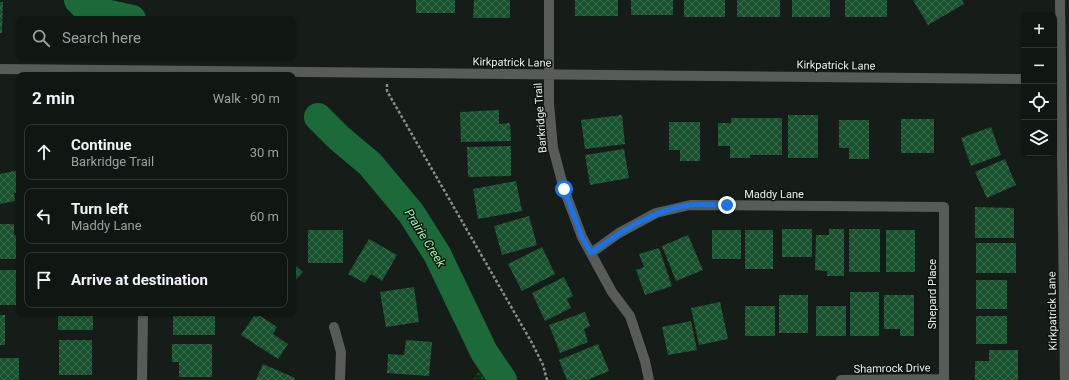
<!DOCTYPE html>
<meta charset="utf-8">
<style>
body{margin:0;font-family:Roboto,sans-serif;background:#1e2320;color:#f1f3f6}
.controls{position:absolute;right:12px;top:12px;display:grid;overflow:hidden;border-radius:8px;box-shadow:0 1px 3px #0004}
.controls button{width:36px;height:36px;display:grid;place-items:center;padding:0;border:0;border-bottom:1px solid #303532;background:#101612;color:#f1f3f6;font:20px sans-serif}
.stop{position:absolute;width:12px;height:12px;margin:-9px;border:3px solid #1a73e8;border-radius:50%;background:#fff}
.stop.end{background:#1a73e8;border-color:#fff;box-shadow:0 1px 4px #0008}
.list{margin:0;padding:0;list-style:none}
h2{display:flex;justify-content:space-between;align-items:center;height:52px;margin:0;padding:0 16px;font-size:17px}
h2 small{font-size:13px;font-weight:400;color:#9c9f9f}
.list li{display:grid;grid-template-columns:26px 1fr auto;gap:12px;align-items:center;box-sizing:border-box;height:56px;margin:0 8px 8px;padding:0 8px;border:1px solid #303532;border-radius:8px}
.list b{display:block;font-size:15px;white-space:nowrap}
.list p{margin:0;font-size:13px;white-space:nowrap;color:#9c9f9f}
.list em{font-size:13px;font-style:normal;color:#9c9f9f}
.icon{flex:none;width:22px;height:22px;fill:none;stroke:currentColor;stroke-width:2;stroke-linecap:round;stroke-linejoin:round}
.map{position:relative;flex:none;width:1069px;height:380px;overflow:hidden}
.search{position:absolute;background:#101612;box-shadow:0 1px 3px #0004;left:16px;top:16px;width:280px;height:44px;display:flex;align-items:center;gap:10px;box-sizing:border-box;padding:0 14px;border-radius:8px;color:#9c9f9f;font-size:15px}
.panel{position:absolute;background:#101612;box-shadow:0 1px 3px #0004;left:16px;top:72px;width:280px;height:244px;border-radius:8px}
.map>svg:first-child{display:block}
</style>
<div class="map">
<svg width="1069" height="380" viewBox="0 0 1069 380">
<defs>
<pattern id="park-dots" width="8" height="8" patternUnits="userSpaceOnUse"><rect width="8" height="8" fill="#053318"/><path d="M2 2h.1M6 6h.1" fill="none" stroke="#29513a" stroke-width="1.8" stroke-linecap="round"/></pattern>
<pattern id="building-cross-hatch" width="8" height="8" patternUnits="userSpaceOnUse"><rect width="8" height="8" fill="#19522e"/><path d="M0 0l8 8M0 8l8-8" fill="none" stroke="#3a6b4c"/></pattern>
</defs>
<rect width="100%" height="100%" fill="#161d18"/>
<path fill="url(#park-dots)" d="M489,354l13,26h-29z"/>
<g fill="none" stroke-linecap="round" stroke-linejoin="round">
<path stroke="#1c6939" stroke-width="28" d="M78,0l9,9 45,10
M318,117l21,21 31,26 41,49 26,41 47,98 19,28"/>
</g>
<path fill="url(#building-cross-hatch)" d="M416,0h39v13h-39z
M474,0h36v18h-37z
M575,0h43v16h-43z
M631,0h42v15h-42z
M684,0h41v17h-41z
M737,0h43v17h-43z
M792,0h38v17h-38z
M845,0h42v17h-42z
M913,0h49l2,4 -36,21z
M0,2h3l-1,31h-2z
M499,110v14l11,-1 1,18 -50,1 -1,-30z
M622,115l3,29 -40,5 -4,-29z
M788,115h30v43h-30z
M731,118h51v37h-32v3h-20v-12h-12v-23h13z
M901,119h33v34h-33z
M839,120h30v39h-20v-11h-10z
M669,122h31v39h-20v-11h-11z
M991,127l10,28 -30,11 -10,-28z
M511,146v30l-43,1 -1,-30z
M624,149l5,29 -39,7 -5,-30z
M1005,159l11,26 -29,13 -12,-26z
M19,170v22l-5,1 1,8 -15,3v-30z
M516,181l6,30 -44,8 -5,-30z
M975,207l39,1v30h-39z
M529,216l8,29 -35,10 -8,-29z
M0,224h14v11h3v24h-17z
M782,229h30v28h-30z
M829,229h15v47h-17v-5l-12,-1 1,-35h13z
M849,229h31v43h-31z
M308,230h35v33h-35z
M712,230h29v29h-29z
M745,230h28v39h-28z
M886,230h29v42h-29z
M688,235l15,35 -27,11 -14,-35z
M369,239l28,16 -15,26 -11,-7 -6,9 -17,-9z
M976,243h40v30h-40z
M542,247l13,27 -33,17 -14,-27z
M659,248l13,38 -27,9 -9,-25 8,-3 -5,-13z
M293,263l10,9 -10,11z
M0,270h17v35h-17z
M564,277l9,19 -6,3 4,9 -26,13 -13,-28z
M976,280h31v29h-31z
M414,287l5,35 -33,5 -6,-35z
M850,292h29v44h-29z
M779,295h29v38h-29z
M884,295h30v41h-14v-7h-16z
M720,302l8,37 -29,6 -8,-37z
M745,306h30v30h-30z
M816,306h30v30h-30z
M585,312l5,14 -6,3 4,13 -28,11 -11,-28z
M58,313h35v17h-35z
M188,313h27v22h-42v-19h15z
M256,313l21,14 -4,7 15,10 -10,15 -37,-24z
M0,315h5v30h-5z
M976,316h31v28h-31z
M691,321l6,29 -29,5 -6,-28z
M59,340h33v35h-33z
M406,340l26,2 -3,34 -42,-3 1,-19 16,1z
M172,344h40v33h-33v-15h-7z
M598,344l11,27 -22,9h-20l-8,-20z
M989,350h29v30h-43v-19h14z
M0,358h19v22h-19z
M263,364l32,14 -1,2h-38z"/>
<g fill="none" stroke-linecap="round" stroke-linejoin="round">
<path stroke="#878d89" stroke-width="2.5" stroke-dasharray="3 2" stroke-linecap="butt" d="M387,84v7l145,252 11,22 4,15"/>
<path stroke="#585c59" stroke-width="10" d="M549,0v104l4,44 11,41 18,48 30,55 18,24 15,45 4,19
M1060,0l5,380
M0,69l1024,10
M591,253l28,-20 37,-20 34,-8 254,2v173
M334,327l7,25 -1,28
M142,380l1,-67
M841,380l103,-1"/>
</g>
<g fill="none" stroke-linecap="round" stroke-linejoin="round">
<path stroke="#1a73e8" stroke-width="5" d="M564,189l18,48 9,16c30,-21 61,-43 99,-48 12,-1 25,0 37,0"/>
</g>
<g text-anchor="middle" stroke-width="3" stroke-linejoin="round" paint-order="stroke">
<g font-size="11" fill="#e9eeea" stroke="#0d140f">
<text transform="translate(512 62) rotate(1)" y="4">Kirkpatrick Lane</text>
<text transform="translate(836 65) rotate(1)" y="4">Kirkpatrick Lane</text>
<text transform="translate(540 118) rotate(-94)" y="4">Barkridge Trail</text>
<text x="774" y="198">Maddy Lane</text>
<text transform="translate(932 294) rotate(-90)" y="4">Shepard Place</text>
<text transform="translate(1052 311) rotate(-91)" y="4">Kirkpatrick Lane</text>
<text transform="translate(892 368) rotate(-1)" y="4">Shamrock Drive</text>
</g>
<g font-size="12" font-style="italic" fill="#96f9b2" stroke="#0d140f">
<text transform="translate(425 238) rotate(58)" y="4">Prairie Creek</text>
</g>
</g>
</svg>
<div class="controls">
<button>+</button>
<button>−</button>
<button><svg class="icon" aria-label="locate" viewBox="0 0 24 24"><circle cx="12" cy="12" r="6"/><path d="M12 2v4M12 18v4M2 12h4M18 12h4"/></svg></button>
<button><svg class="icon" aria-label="layers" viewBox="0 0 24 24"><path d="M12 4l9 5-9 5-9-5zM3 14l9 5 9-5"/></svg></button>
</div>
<div class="stop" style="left:564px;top:189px"></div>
<div class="stop end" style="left:727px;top:205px"></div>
<div class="search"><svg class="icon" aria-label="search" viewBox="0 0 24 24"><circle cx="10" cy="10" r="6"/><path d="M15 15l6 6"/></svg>Search here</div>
<section class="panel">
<h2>2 min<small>Walk · 90 m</small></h2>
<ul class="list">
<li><svg class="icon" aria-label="ahead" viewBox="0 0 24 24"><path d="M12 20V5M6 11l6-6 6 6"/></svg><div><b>Continue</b><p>Barkridge Trail</p></div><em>30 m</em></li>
<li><svg class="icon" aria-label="left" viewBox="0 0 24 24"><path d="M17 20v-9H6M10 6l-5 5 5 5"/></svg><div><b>Turn left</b><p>Maddy Lane</p></div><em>60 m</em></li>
<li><svg class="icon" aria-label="arrive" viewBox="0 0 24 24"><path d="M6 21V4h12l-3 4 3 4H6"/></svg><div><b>Arrive at destination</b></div></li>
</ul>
</section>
</div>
